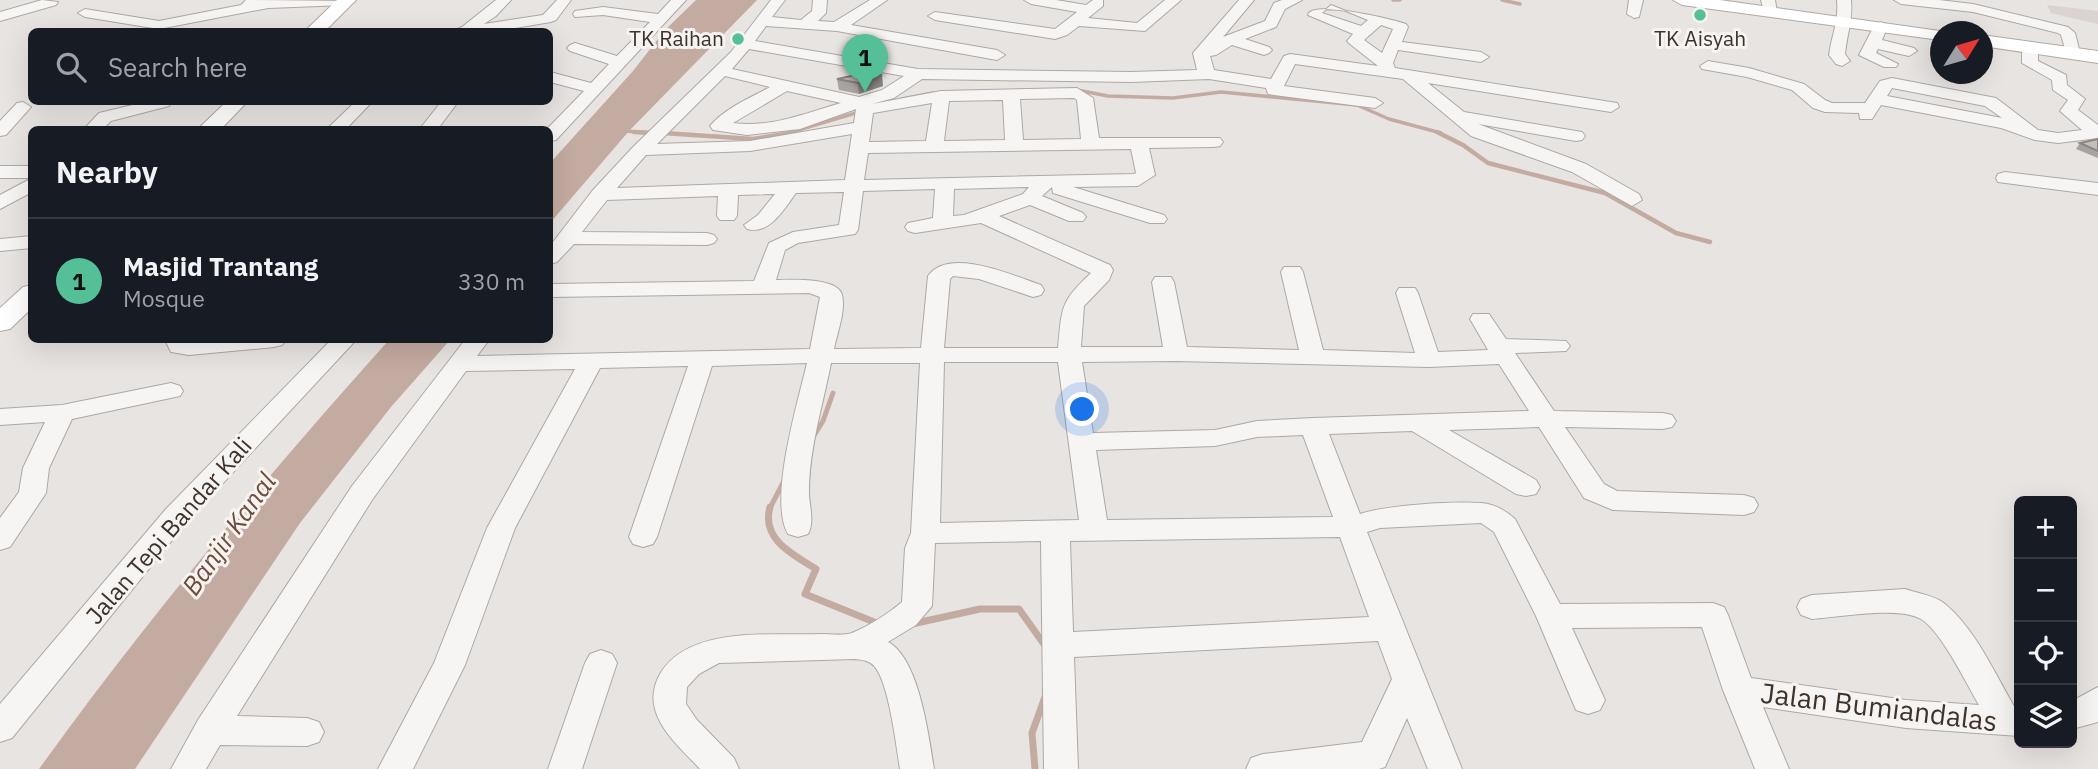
<!DOCTYPE html>
<meta charset="utf-8">
<style>
body{margin:0;font-family:"IBM Plex Sans",sans-serif;background:#242831;color:#f1f3f6}
.controls{position:absolute;right:21px;bottom:21px;display:grid;overflow:hidden;border-radius:10px;box-shadow:0 7px 28px #0002}
.controls button{width:63px;height:63px;display:grid;place-items:center;padding:0;border:0;border-bottom:2px solid #363941;background:#171b24;color:#f1f3f6;font:35px sans-serif}
.compass{position:absolute;left:1930px;top:21px;width:63px;height:63px;border-radius:50%;background:#171b24;box-shadow:0 7px 28px #0002;rotate:53deg}
.you{position:absolute;left:1083px;top:410px;width:24px;height:24px;margin:-18px;border:5px solid #fff;border-radius:50%;background:#1a73e8;box-shadow:0 0 0 10px #1a73e833}
.badge{display:grid;place-items:center;width:46px;height:46px;border-radius:50%;background:#55bf98;color:#111;font-size:23px;font-weight:700}
.pin{position:absolute;translate:-50% -58px;filter:drop-shadow(0 2px 4px #0008)}
.pin::after{content:'';position:absolute;top:37px;width:24px;height:21px;background:inherit;clip-path:polygon(0 0,100% 0,50% 100%)}
.list{margin:0;padding:0;list-style:none}
h2{display:flex;justify-content:space-between;align-items:center;height:91px;margin:0;padding:0 28px;font-size:30px}
h2 small{font-size:23px;font-weight:400;color:#9ea1a6}
.list li{display:grid;grid-template-columns:46px 1fr auto;gap:21px;align-items:center;box-sizing:border-box;height:126px;padding:0 28px;border-top:2px solid #363941}
.list b{display:block;font-size:26px;white-space:nowrap}
.list p{margin:0;font-size:23px;white-space:nowrap;color:#9ea1a6}
.list em{font-size:23px;font-style:normal;color:#9ea1a6}
.icon{flex:none;width:38px;height:38px;fill:none;stroke:currentColor;stroke-width:2;stroke-linecap:round;stroke-linejoin:round}
.map{position:relative;flex:none;width:2098px;height:769px;overflow:hidden}
.search{position:absolute;background:#171b24;box-shadow:0 7px 28px #0002;left:28px;top:28px;width:525px;height:77px;display:flex;align-items:center;gap:18px;box-sizing:border-box;padding:0 24px;border-radius:10px;color:#9ea1a6;font-size:26px}
.panel{position:absolute;background:#171b24;box-shadow:0 7px 28px #0002;left:28px;top:126px;width:525px;height:217px;border-radius:10px}
.map>svg:first-child{display:block}
</style>
<div class="map">
<svg width="2098" height="769" viewBox="0 0 2098 769">
<rect width="100%" height="100%" fill="#e8e4e1"/>
<path fill="#dad3d0" d="M2047,5l51,6v13l-47,-11z"/>
<path fill="#c4aba1" d="M696,0h61l-128,131 -79,92v-60l83,-92 32,-41z
M389,340h61l-59,67 -91,116 -165,246h-96c108,-150 227,-292 350,-429z"/>
<g fill="none" stroke-linecap="round" stroke-linejoin="round">
<path stroke="#c4aba1" stroke-width="3.5" d="M1393,0h7
M1502,0l18,4
M1072,89l36,7 65,2 48,-6 136,13 32,14 52,14
M902,99l31,-6
M624,131l29,2
M663,133h7
M788,133l71,-21"/>
<path stroke="#c4aba1" stroke-width="4.5" d="M634,132l19,1
M1437,132l26,13 25,18 117,30 71,40 34,9
M663,133l90,6 45,-7"/>
<path stroke="#c4aba1" stroke-width="5" d="M813,437l10,-16 10,-28
M770,508l16,-31"/>
<path stroke="#c4aba1" stroke-width="7" d="M770,507c-9,32 22,47 46,62l-11,25 74,30
M912,624l68,-15h39l27,38
M1035,769l-3,-36 13,-36"/>
<defs>
<path id="minor" d="M42,0l16,2 -2,3 -56,16v-9z
M246,0l107,1 -7,4 -78,3 -109,21 -74,-12 -7,-4 7,-4 74,12 82,-16z
M496,0h15l-15,16 -12,8 59,-9 14,-15h14l-15,20 -5,2 -59,10h-41l11,-5z
M671,0h15l-130,140 -6,1v-11h-4l38,-39 -34,-9v-10l41,11 18,-19 -39,-13 -3,-3 3,-3 5,-2 42,13 33,-34 -47,-7 -28,2 -2,-3 2,-3 28,-4 55,7z
M771,0h14l-13,17 29,3 11,-9 1,-11h14l-1,13 -8,8 16,1 36,-22h17l-36,25 146,25 8,5 -8,5 -160,-29 -71,-5 -11,15 163,28 213,3 66,-2 -4,-17 46,-53h15l-31,37 42,-16 9,-18 8,-3h20l-17,9 -9,18 -31,12 24,8 3,3 -3,3 -5,2 -32,-10 -16,10 -6,1 4,14 57,9 13,-23 6,-2 88,12 -28,-22 -3,-3 6,-7 -45,-19c2,-15 81,3 98,9l2,3 -6,15 79,10 8,5 -8,5 -83,-12 -5,13 2,5 222,35 2,4 -8,5 -183,-29 36,29 118,20 3,4 -3,4 -6,1 -98,-17 108,40 53,30 3,6 -10,6 -60,-34 -101,-36 -68,-57 -108,-15 -11,22 91,12 8,5 -8,5 -101,-13 -6,-1 -2,-6 -57,-9 -78,3 -209,-3 -28,19 -22,6 69,-13 136,-3 16,10 6,40h121l3,4 -3,4 -6,1 -65,1 6,27 -17,11 -65,1 91,28 3,4 -3,4h-14l-97,-30 -1,-6 -10,9 41,17 3,4 -3,4h-14l-39,-16 -31,11 111,49 3,5 -4,10 -25,26 -3,41h82l-11,-65 3,-5h16l3,5 13,65 112,3 -18,-78 3,-5h16l3,5 20,78 92,3 -19,-60 3,-5h16l3,5 20,59 50,-2 -18,-31 3,-5h16l17,25 60,2 4,5 -4,5 -51,2 39,58 109,2 9,2 4,6 -4,6 -9,2 -98,-2 39,57 13,7 127,4 10,3 4,7 -4,7 -10,3 -131,-5 -29,-12 -45,-71 -90,3 87,50 4,7 -4,7 -10,2 -10,-2 -104,-63 -83,3 31,80c26,-9 93,-13 121,-11 13,1 24,7 34,16l45,85 153,-1 11,4 4,8 23,63 155,22 73,5c-13,-22 -38,-74 -58,-86 -23,-13 -82,-2 -109,0l-11,-4 -4,-8 4,-8 11,-4 93,-6c12,4 31,7 40,15 31,26 50,70 70,104h4v28l-113,-8 -143,-21 26,62h-34l-32,-79 -21,-63 -130,1 33,72 -5,10 -12,4 -12,-4 -40,-94 -42,-84 -13,-9 -101,5 -13,4 95,237h-34l-21,-51 -22,49 -6,2h-133l5,-11 12,-4 99,-12 30,-63 -14,-38 -304,16 4,112h-34l-3,-228 -106,2 -3,63 -16,19 -28,17c31,16 41,95 46,127h-34c-4,-24 -11,-85 -25,-102 -5,-7 -13,-7 -20,-8l-136,4 -20,11 -12,13 -1,17 11,16 37,38 5,11h-39c-24,-26 -62,-56 -40,-95 29,-49 111,-38 160,-40 9,0 23,2 32,-1 17,-7 37,-20 50,-31l3,-54 6,-15 9,-170h-89c-8,42 -22,86 -22,129 0,14 6,29 -1,42l-10,3 -10,-3c-20,-34 10,-132 19,-171l-95,3 -55,171 -4,7 -10,3 -10,-3 -4,-7 59,-171 -88,2 -85,160 -50,137 -52,104h-35l56,-106 53,-135 88,-159 -109,2 -94,129 -135,216 70,2 12,4 5,10 -5,10 -12,4 -87,-1 -14,24h-35l27,-49 154,-234 113,-146h24l-12,16 333,-7 10,-52 -11,-4 -259,4v-13l204,-3 15,-38 24,-11 46,-7 5,-33 -48,1c-12,16 -26,42 -49,36l-3,-4 14,-10 17,-21 -37,1 -1,21 -3,4h-14l-3,-4 1,-20 -111,4 -25,32 125,1 7,2 3,4 -3,4 -7,2 -133,-1 -17,18 -7,2v-18l43,-56 41,-44 97,-94zM1331,5l37,15 -7,6 -39,-13zM1381,25l12,4 -11,24 -18,-13zM749,49l155,27 -22,14 -23,7 -127,-28zM725,76l45,11c-20,11 -45,21 -60,39l3,4 34,5 53,-6 56,-20 -2,14 -104,18 -93,3zM787,91l54,12c-36,10 -69,25 -108,20zM1074,98l3,2 4,39 -58,1 -3,-41zM1003,100l2,40 -61,1 5,-40zM932,103l-6,38 -57,1 4,-29zM852,134l-7,46 -228,8 29,-33 104,-4zM1131,149l5,24 -2,1 -270,6 4,-27zM1029,187l-6,7 -59,21 -11,1 1,-27zM935,189l-2,29 -25,5 -3,4 3,4 7,2 66,-10 110,50c-31,29 -29,34 -33,75h-114l6,-69 3,-3 26,3 54,18 8,-2 3,-5 -3,-5c-27,-9 -92,-39 -113,-9l-7,72 -87,1c3,-16 12,-38 8,-54 -4,-18 -52,-15 -66,-15l9,-30 13,-7 57,-9 3,-4 5,-39zM1176,361l253,6 70,-3 30,47 -216,7 -56,3 -42,9 -122,3 -11,-71zM944,362h114l21,158 -139,3zM1303,435l30,82 -226,3 -11,-70 119,-4 42,-9zM1340,537l29,80 -296,15 -3,-91z
M1024,0h32l30,5 7,-5h10v6l-15,12 49,5 28,-23h16l-36,31 -66,-5 -12,9 -12,4 -120,-19 -7,-4 7,-4 120,17 22,-17 -46,-8z
M1629,0h14l-4,17 -5,1 -7,-4z
M1761,0h14l2,12 -2,3h-10z
M1837,0h14c2,20 -4,34 -6,54l5,7 -8,5 -6,-2 -7,-9c3,-21 10,-34 8,-55z
M1894,0h45l34,4 95,23 7,6 5,20 -3,3h-10l-6,-21 -3,-2 -85,-21 -72,-8z
M1881,22l7,4 -6,14 32,8 3,3 -8,5 -31,-7 -2,4 22,11 -2,3h-12l-25,-12 15,-29z
M2030,42l8,5v14l28,14 1,10 18,14 -7,11 20,15v13l-40,5 -23,-3 -34,-12 -120,-23 -9,14h-12l-1,-6 -34,-1 -12,-4 -21,-18 -45,-13 -45,-8 -2,-3 8,-5 41,7 55,16 21,16 7,3h33l15,-22 12,-3 104,20 42,32 20,3 24,-3 -22,-19 8,-11 -15,-10 -1,-10 -30,-17v-16zM1892,88l93,18 17,12 -115,-22z
M23,102l8,5 -25,28 -6,1v-15l17,-18z
M145,102h26l-2,4 -58,15 -9,9h-19l16,-17z
M355,102h17l-27,28h-19z
M441,102h17l-21,28h-18z
M0,166h32v12h-32z
M2005,172l93,11v12l-100,-13 -2,-4 2,-4z
M32,178v14l-32,17v-14z
M32,236v12l-32,3v-12z
M165,340h121l-4,5 -8,2 -85,8 -18,-3z
M331,340h25l-170,183 -174,215 -12,4v-38l166,-195z
M171,383l9,3 3,5 -3,5 -108,23 -23,49 -3,25 -36,54 -10,3v-32l19,-26 4,-24 22,-46 -45,3v-16l62,-4z
M601,650l11,4 5,9 -35,106h-34l37,-106 5,-9z
M2098,687v35l-26,7v-28z"/>
<path id="major" d="M337,0h19l-32,32h-20z
M1673,0h47l227,32h-7v8l-258,-35z
M1982,35l116,16v12l-116,-17z
M226,102h21l-27,28h-23z
M32,285v23l-22,21 -10,2v-23l23,-21z"/>
</defs>
<use href="#minor" stroke="#aea8a3" stroke-width="2"/>
<use href="#major" stroke="#b3a8a2" stroke-width="2"/>
<use href="#minor" fill="#f7f5f4" fill-rule="evenodd"/>
<use href="#major" fill="#fff" fill-rule="evenodd"/>
</g>
<path fill="#a9a39f" d="M852,71l31,15 -24,8 -20,-4 -2,-11 16,-3z
M2098,139v19l-22,-9 4,-6z"/>
<path fill="#8a8582" d="M882,75l1,11 -24,8 -1,-11z"/>
<path fill="#c5beb9" stroke="#8a8582" stroke-width="2" d="M852,71l30,4 -24,8 -21,-4 19,-4z
M2098,139v12l-18,-8z"/>
<g fill="#55bf98" stroke="#f6f3f1" stroke-width="2.5">
<circle cx="1700" cy="15" r="7"/>
<circle cx="738" cy="39" r="7"/>
</g>
<g text-anchor="middle" stroke-width="6" stroke-linejoin="round" paint-order="stroke">
<g font-size="21" fill="#3e332c" stroke="#f6f3f1" text-anchor="end">
<text x="724" y="46">TK Raihan</text>
<text x="1700" y="46" text-anchor="middle">TK Aisyah</text>
</g>
<g font-size="24" fill="#3e332c" stroke="#f6f3f1">
<text transform="translate(169 531) rotate(-49)" y="8">Jalan Tepi Bandar Kali</text>
</g>
<g font-size="26" font-style="italic" fill="#6e4b3a" stroke="#f6f3f1">
<text transform="translate(229 534) rotate(-55)" y="9">Banjir Kanal</text>
</g>
<g font-size="28" fill="#3e332c" stroke="#f6f3f1">
<text transform="translate(1879 707) rotate(7)" y="10">Jalan Bumiandalas</text>
</g>
</g>
</svg>
<div class="controls">
<button>+</button>
<button>−</button>
<button><svg class="icon" aria-label="locate" viewBox="0 0 24 24"><circle cx="12" cy="12" r="6"/><path d="M12 2v4M12 18v4M2 12h4M18 12h4"/></svg></button>
<button><svg class="icon" aria-label="layers" viewBox="0 0 24 24"><path d="M12 4l9 5-9 5-9-5zM3 14l9 5 9-5"/></svg></button>
</div>
<svg class="compass" viewBox="-18 -18 36 36"><path d="M0-13l5 13h-10z" fill="#e53935"/><path d="M0 13l5-13h-10z" fill="#9ea1a6"/></svg>
<div class="you"></div>
<div class="pin badge" style="left:865px;top:92px">1</div>
<div class="search"><svg class="icon" aria-label="search" viewBox="0 0 24 24"><circle cx="10" cy="10" r="6"/><path d="M15 15l6 6"/></svg>Search here</div>
<section class="panel">
<h2>Nearby<small></small></h2>
<ul class="list">
<li><span class="badge">1</span><div><b>Masjid Trantang</b><p>Mosque</p></div><em>330 m</em></li>
</ul>
</section>
</div>
